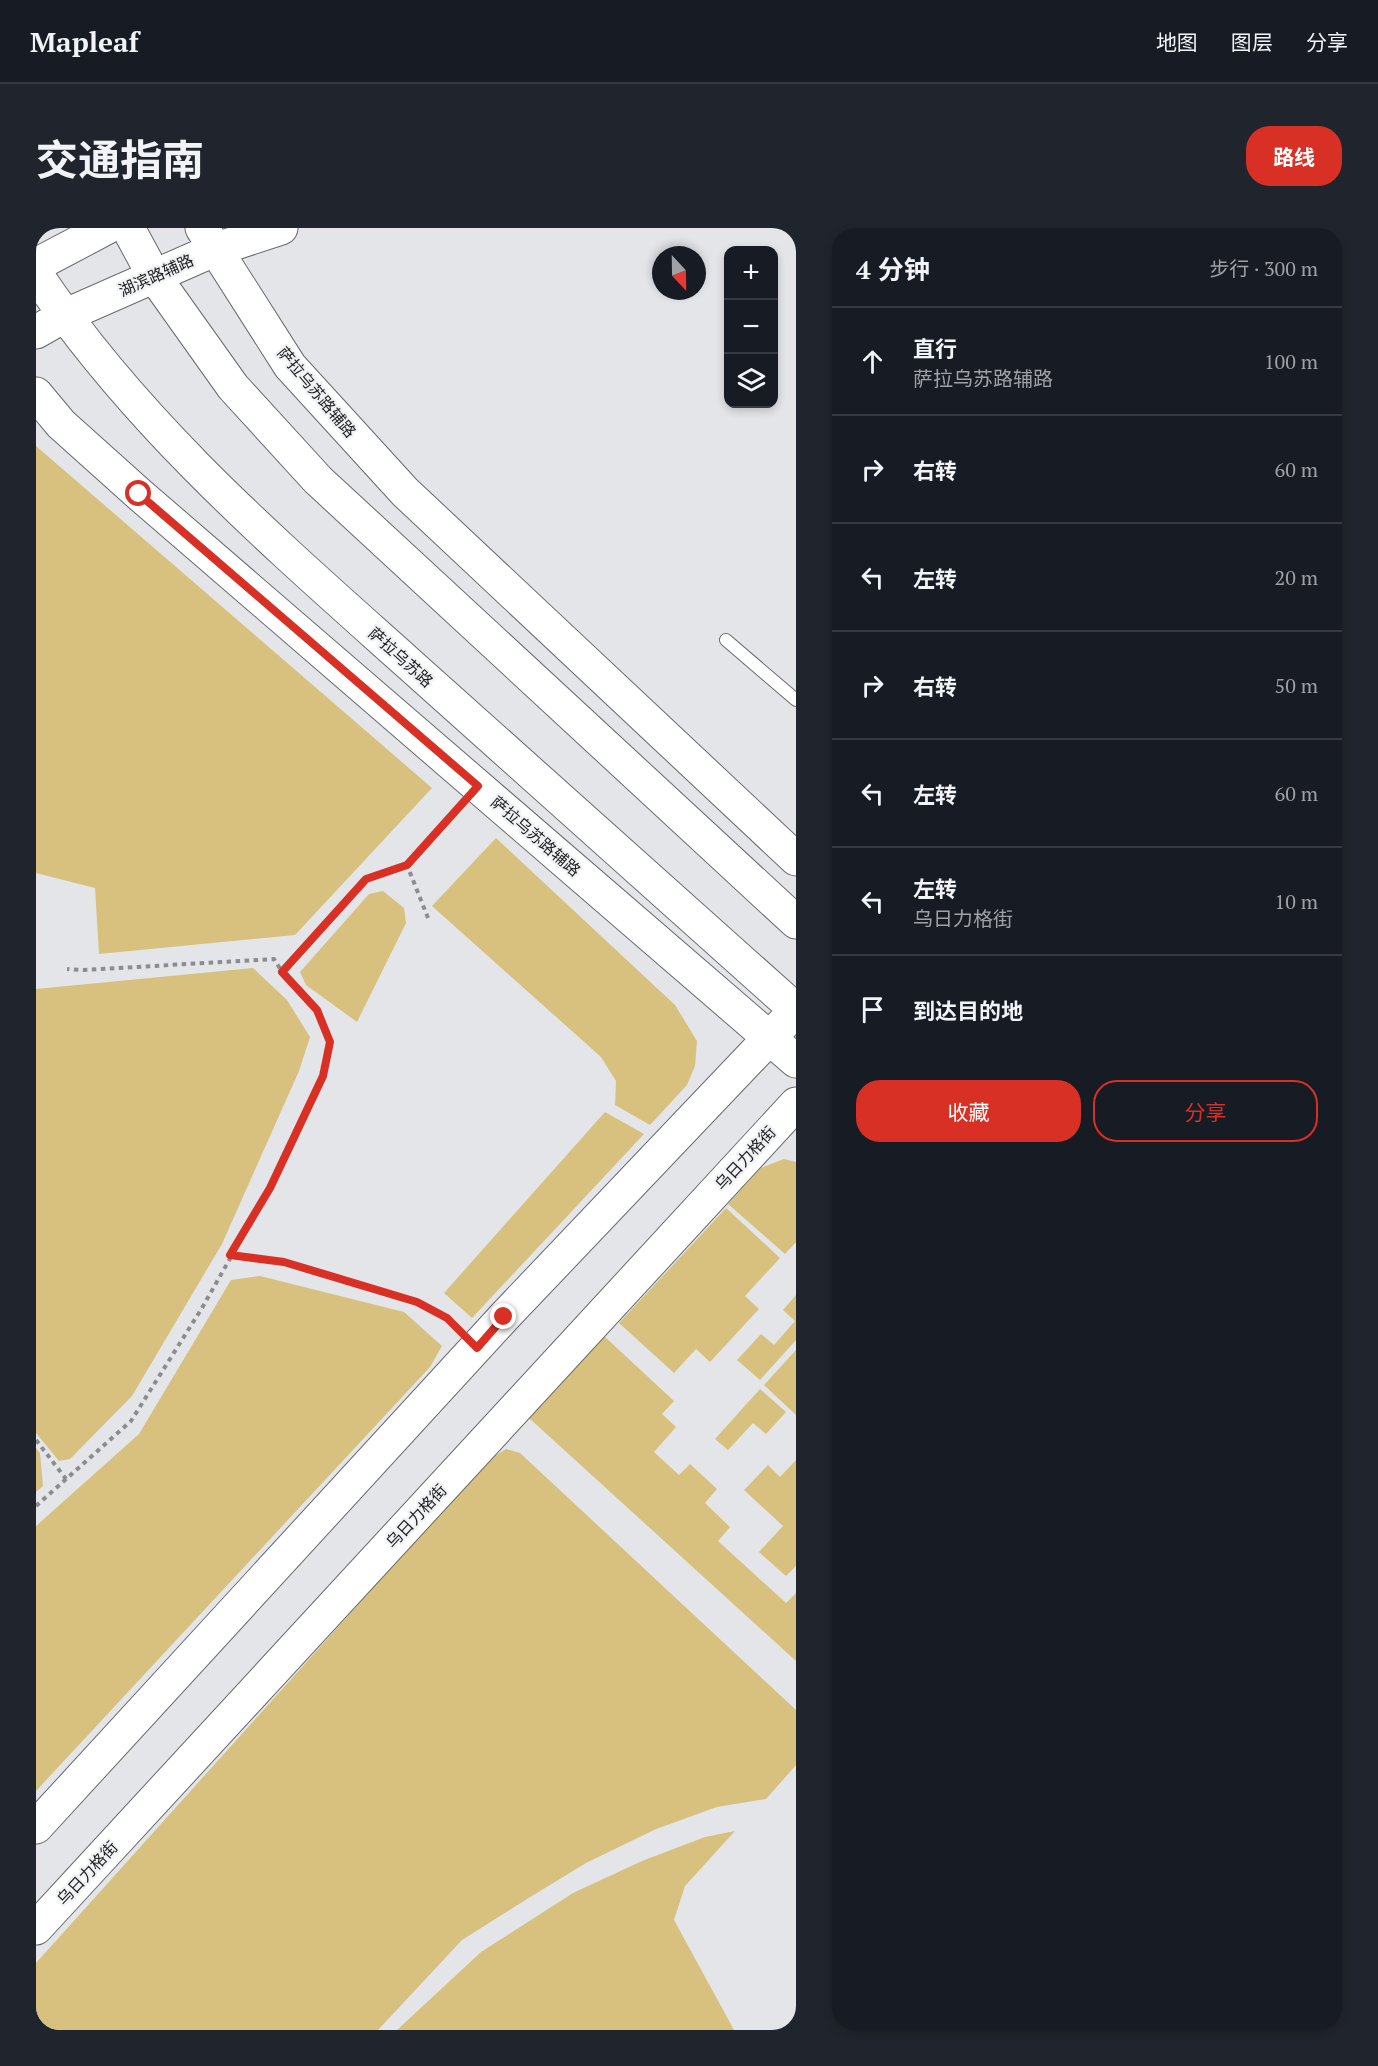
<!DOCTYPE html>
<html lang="zh">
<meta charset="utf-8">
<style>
body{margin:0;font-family:"PT Serif","Noto Sans SC",serif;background:#20242c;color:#f1f3f6}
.controls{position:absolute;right:18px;top:18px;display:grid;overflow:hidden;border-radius:12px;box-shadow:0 3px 9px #0003}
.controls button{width:54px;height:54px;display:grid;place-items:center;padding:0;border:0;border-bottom:2px solid #363941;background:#171b24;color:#f1f3f6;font:30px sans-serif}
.compass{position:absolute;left:616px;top:18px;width:54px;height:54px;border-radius:50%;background:#171b24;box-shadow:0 3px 9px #0003;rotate:158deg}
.stop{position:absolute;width:18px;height:18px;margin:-14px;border:4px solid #d93025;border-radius:50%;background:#fff}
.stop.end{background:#d93025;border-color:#fff;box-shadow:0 2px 6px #0008}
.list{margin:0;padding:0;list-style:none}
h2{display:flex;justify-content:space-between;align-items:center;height:78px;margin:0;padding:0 24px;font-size:26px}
h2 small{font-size:20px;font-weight:400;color:#9ea1a6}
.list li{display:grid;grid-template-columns:39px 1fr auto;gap:18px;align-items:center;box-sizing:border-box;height:108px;padding:0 24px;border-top:2px solid #363941}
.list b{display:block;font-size:22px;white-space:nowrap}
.list p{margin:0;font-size:20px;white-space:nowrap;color:#9ea1a6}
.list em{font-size:20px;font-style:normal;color:#9ea1a6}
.actions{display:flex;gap:12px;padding:18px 24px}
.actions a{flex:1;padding:14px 0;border:2px solid #d93025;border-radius:24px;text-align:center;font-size:21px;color:#d93025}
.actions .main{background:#d93025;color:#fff}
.icon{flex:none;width:33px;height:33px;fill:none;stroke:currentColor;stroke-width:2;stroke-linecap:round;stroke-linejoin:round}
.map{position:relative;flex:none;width:760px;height:1802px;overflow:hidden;border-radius:24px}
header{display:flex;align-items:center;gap:36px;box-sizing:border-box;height:84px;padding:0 30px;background:#171b24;border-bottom:2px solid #363941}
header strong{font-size:28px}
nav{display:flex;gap:33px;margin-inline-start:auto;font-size:21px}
.intro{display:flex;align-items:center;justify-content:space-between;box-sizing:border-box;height:144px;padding:0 36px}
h1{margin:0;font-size:42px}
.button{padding:15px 27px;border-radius:24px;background:#d93025;color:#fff;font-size:21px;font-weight:700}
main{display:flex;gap:36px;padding:0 36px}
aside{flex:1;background:#171b24;border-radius:24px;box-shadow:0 3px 9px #0003}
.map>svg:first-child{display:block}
</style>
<header>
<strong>Mapleaf</strong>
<nav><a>地图</a><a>图层</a><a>分享</a></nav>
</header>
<div class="intro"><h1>交通指南</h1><a class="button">路线</a></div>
<main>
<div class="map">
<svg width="760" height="1802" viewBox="0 0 760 1802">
<rect width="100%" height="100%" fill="#e3e5e8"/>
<path fill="#d8c17e" d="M0,218l396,342 -137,147 -196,19 -4,-66 -59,-15z
M460,610l179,167 22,36 -2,25 -8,19 -37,40 -35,-20 1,-24 -15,-24 -169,-151z
M347,663l21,17 2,15 -49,99 -51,-37 -6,-13 69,-78z
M217,740l34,32 23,37 -11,34 -77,173 -90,152 -62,63 -11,2 -23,-28v-444z
M569,884l39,22 -172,184 -28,-25z
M748,931l12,3v80l-11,12 -57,-50 33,-36z
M690,980l54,50 -35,38 14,13 -49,53 -14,-13 -22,24 -55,-50z
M224,1048l144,36 38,34 -12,21 -394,424v-265l103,-92 92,-154z
M760,1067v45l-36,40 -23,-20 24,-26 13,11 21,-24 -12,-11z
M568,1108l70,65 -12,13 14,13 -22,25 25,23 11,-11 27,25 -12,14 25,24 -12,14 68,62 10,-10v68l-267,-243z
M760,1122v65l-32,-30z
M724,1161l26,23 -20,22 -13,-11 -25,27 -13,-11z
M0,1220l4,5 3,33 -7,6z
M470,1221l14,4 276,257v55l-30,34 -49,8 -61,22 -70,34 -59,36 -65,41 -84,90h-342v-67l452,-503z
M760,1232v106l-10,10 -27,-24 24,-26 -39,-36 24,-25 12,12z
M699,1603l-50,55 -11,34 60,110h-337l84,-78 92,-59 69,-32 63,-24z"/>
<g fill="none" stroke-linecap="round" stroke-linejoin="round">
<defs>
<path id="lane" d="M690,412l70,60"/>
<path id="secondary" d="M92,0l26,48 79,111 85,93 478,442
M166,0l88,138 115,126 391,367
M0,46c100,150 237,268 371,388 129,116 259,232 389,348l-292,307 -468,510
M0,104l28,-16 150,-66 67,-22
M0,166l25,30 78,70 657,567
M0,1700l760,-824"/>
<path id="primary" d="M0,37l70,-37"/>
</defs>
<use href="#lane" stroke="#67696c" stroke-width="14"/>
<use href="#secondary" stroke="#67696c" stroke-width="35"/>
<use href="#primary" stroke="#67696c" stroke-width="35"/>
<path stroke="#8a8c8e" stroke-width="4" stroke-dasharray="4.5 4.5" stroke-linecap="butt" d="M392,690l-21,-53 50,-56
M246,744l84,-93 41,-14
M194,1027l54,7 133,40 30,16 8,8
M0,1212l30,39
M0,1278l95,-85 71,-113 68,-120 53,-112 7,-34 -13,-32 -31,-32 -12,-19 -190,11 -17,-1"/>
<use href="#lane" stroke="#fff" stroke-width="12"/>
<use href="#secondary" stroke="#fff" stroke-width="33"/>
<use href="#primary" stroke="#fff" stroke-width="33"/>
</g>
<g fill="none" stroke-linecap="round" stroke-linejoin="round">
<path stroke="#d93025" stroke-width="8" d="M103,266l339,292 -71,79 -41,14 -84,93 35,38 13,32 -7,34 -53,112 -40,67 54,7 133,40 30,16 30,30 27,-31"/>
</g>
<g text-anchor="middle" stroke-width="4.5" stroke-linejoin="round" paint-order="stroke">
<g font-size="16" fill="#1c1d1e" stroke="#f0f2f5">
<text transform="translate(120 47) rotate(-24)" y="6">湖滨路辅路</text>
<text transform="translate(281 164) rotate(50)" y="6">萨拉乌苏路辅路</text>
<text transform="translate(365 429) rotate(42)" y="6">萨拉乌苏路</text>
<text transform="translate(500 608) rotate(41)" y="6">萨拉乌苏路辅路</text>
<text transform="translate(709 930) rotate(-47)" y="6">乌日力格街</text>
<text transform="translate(380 1288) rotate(-47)" y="6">乌日力格街</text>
<text transform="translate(51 1645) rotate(-47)" y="6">乌日力格街</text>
</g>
</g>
</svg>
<div class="controls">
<button>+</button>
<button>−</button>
<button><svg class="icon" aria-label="layers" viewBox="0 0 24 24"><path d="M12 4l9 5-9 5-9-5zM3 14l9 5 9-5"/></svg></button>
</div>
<svg class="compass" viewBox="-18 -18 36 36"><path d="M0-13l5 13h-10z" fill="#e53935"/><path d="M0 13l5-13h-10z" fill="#9ea1a6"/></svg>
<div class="stop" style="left:103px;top:266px"></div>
<div class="stop end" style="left:468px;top:1089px"></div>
</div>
<aside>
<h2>4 分钟<small>步行 · 300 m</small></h2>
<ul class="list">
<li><svg class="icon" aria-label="ahead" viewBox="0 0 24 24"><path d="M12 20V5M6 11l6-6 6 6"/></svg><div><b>直行</b><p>萨拉乌苏路辅路</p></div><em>100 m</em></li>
<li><svg class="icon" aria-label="right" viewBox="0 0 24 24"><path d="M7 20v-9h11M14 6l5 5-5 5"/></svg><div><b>右转</b></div><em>60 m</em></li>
<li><svg class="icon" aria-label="left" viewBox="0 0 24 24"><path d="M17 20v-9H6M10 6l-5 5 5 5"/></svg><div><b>左转</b></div><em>20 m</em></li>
<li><svg class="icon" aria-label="right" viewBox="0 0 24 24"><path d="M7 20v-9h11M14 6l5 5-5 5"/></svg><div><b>右转</b></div><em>50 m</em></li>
<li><svg class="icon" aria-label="left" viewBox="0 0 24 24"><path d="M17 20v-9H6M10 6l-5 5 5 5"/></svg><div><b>左转</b></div><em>60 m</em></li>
<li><svg class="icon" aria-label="left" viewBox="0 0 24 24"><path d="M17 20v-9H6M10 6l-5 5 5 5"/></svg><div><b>左转</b><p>乌日力格街</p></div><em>10 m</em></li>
<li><svg class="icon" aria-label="arrive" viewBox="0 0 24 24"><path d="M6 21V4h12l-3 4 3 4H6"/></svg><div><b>到达目的地</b></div></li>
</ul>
<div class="actions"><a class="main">收藏</a><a>分享</a></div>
</aside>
</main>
